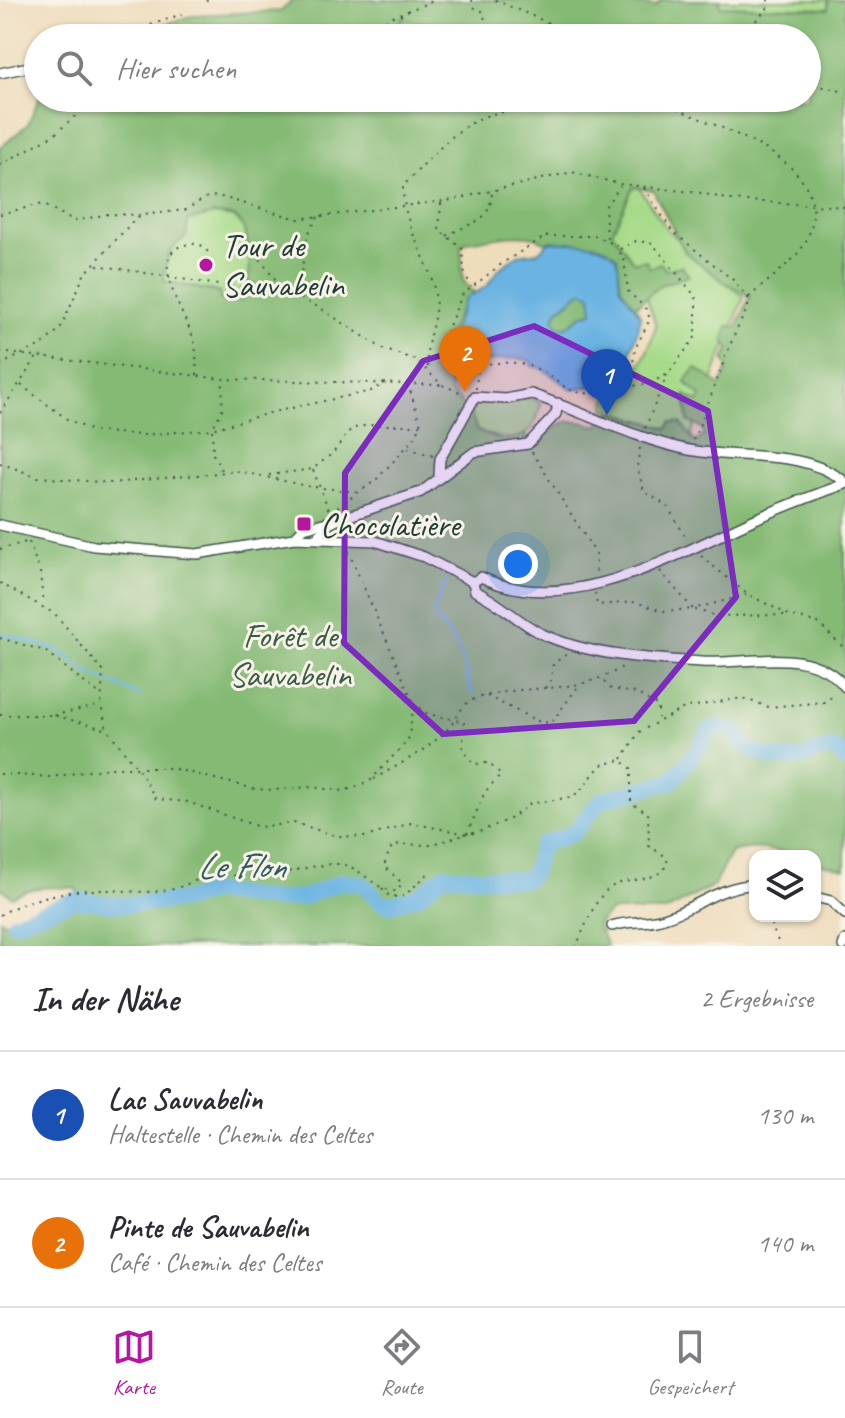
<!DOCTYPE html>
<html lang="de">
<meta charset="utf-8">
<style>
body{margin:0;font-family:Caveat,sans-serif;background:#f7f7f7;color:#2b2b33}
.controls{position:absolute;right:24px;bottom:24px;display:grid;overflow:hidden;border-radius:16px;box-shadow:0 2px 6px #0004}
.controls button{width:72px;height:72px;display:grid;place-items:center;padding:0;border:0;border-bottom:2px solid #e1e1e2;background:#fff;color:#2b2b33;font:40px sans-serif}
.you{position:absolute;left:518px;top:564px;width:28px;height:28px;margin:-20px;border:6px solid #fff;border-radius:50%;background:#1a73e8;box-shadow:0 0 0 12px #1a73e833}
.badge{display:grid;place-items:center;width:52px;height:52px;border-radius:50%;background:#b5179e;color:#fff;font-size:26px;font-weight:700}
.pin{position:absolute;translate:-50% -66px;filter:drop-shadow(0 2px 4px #0008)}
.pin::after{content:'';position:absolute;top:42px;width:28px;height:24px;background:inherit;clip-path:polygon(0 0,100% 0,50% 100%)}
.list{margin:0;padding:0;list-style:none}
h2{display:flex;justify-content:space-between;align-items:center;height:104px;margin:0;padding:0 32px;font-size:34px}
h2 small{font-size:26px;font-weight:400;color:#7c7c81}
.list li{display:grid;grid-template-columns:52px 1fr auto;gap:24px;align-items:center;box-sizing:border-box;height:128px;padding:0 32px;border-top:2px solid #e1e1e2}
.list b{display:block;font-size:30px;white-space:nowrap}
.list p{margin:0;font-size:26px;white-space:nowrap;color:#7c7c81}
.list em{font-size:26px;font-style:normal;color:#7c7c81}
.icon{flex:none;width:44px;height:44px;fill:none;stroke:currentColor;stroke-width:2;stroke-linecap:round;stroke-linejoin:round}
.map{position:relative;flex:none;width:845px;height:946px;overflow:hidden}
.search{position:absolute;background:#fff;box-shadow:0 2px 6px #0004;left:24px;right:24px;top:24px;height:88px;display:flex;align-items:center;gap:20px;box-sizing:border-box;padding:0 28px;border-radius:44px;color:#7c7c81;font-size:30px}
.sheet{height:360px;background:#fff}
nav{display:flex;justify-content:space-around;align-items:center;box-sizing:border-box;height:112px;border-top:2px solid #e1e1e2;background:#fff;font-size:22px;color:#7c7c81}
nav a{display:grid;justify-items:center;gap:4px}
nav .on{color:#b5179e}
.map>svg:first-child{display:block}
</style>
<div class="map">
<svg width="845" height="946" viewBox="0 0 845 946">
<rect width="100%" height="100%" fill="#f7f3e8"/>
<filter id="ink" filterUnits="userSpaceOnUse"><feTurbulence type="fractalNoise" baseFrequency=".0125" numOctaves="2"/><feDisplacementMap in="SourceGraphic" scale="16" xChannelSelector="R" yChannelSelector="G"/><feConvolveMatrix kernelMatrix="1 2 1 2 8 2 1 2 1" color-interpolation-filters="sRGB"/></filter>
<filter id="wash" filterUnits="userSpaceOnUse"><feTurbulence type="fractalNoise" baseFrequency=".006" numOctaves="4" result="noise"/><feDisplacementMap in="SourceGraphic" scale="32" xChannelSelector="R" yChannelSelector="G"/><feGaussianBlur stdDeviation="1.8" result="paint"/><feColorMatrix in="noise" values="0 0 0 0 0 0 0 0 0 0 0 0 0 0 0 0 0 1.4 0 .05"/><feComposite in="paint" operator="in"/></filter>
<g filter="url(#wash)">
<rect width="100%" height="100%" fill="#efdcbb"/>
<path fill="#a7da89" stroke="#638c5e" stroke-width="2" d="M720,0h108v9l-109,-3z
M633,187l6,1 28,41 77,68 -53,138 -86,-26 3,-16c28,-9 41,-41 48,-68l-14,-42 -33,-46z
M214,214l20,3 11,11 9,56v8l-13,9 -22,-2v-7l-55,-11c1,-21 4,-33 22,-44l1,-16z
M528,397l13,5c-7,42 -29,42 -64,29l-8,-21 7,-8z"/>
<path fill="#85ba75" stroke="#527c54" stroke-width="2" fill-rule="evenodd" d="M293,0h272l91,6 6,-6h57l1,6 108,3v-9h17v869l-30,-7v-6c-32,0 -54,-14 -84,-4l-17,33 -48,26h-55l-14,13 10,22h-607v-27l16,10c19,-9 55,-14 64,-34l-5,-7c-22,-1 -44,-3 -63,9l-12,-10v-739l28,-24 11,-26h768v-60h-374l-1,-15 -29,-2v-6l-4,9 -5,1 1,13h-273l72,-23 87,-4zM633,187l20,3 32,62 39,30 26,14 -13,31 -9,-1 -4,14 5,9 -5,11 4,7 -7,19 -25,-18 -11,14 16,14 -3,6 -13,-7 3,26 14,7 2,8 -9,6 -14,-19 -10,-1 -3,7 -56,-17 -15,14c-35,-10 -37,-4 -62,20l-10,-11 -23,6 -25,-10 -8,-21 -19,-18 4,-32 -11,-7c1,-12 20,-54 31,-61l-11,-11 -2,-34 6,-5c22,-3 46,-10 68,-5 4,1 7,5 11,5 28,5 45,-3 71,15l4,31 14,19 25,-22 29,-9 -7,-10 -16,4 -6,-7 -10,5 -4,-8 -12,2 -22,-30zM214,214c5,1 15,0 20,3 15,7 19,52 13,66l7,1v8l-10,-1 -3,10 -21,-2v-6l-56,-12c0,-21 5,-33 22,-44l2,-16z
M584,291l6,2 5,13 -2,6 -9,2 -19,14 -8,-2 -3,-7 4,-10c12,-4 15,-14 26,-18z"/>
<path fill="#6ab3e2" stroke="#44788b" stroke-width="2" fill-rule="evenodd" d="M550,241c20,2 42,-1 60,10 12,7 7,22 10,34 4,12 16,19 20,31 2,9 -19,62 -27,68l-41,5 -31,-21 -10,-2v-4c-21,-12 -63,13 -88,-9v-9l9,-11 13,-34 22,-13 12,-17 19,-14 20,-3zM584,291l7,4 2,17 -9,2 -19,14 -8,-2 -3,-8 4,-9c11,-5 15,-14 26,-18z"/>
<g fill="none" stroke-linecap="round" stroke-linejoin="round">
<path stroke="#6ab3e2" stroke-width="3" d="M447,580c-24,50 -11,28 9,65 8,15 11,33 16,49
M0,633l57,16 31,23 52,24"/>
<path stroke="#6ab3e2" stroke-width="16" d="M14,923l61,-23 48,5 64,-5 25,-8 65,8 28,-3 37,-16 21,3 18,18 8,3 29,-9 26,-21 82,5 7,-8 9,-28 30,-10 29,-34 71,-19 28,-34 9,-16 7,-4 19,4c12,23 34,28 59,28 15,0 20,-12 42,-10l9,11"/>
</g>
</g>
<g filter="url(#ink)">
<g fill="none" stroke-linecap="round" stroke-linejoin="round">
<defs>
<path id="street" d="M0,73l38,-8
M439,475l1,-16 35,-62 31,2 25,-5c52,18 104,45 158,56 50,10 114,-2 156,32
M0,525l94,21 103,8 97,-16 81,3 49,16 49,25
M294,538l10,-10 23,-6
M318,538l7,-12 12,-6 84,-28 53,-40 54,-8 28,-30 2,-11
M473,582l2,9c21,9 42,30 65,42 49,23 108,26 161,29 46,3 111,-18 144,25
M473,582l8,-5c85,42 193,-21 272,-57 30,-13 61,-25 92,-36
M815,897l16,4 14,13
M612,926c15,-5 28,-3 43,-6 34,-6 64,-36 100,-35
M843,946l2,-6"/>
</defs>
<use href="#street" stroke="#3e5548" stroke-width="12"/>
<path stroke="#3e5548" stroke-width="2" stroke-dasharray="2 6" stroke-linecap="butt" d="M206,0l4,4
M472,0l1,7 11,5 1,11 -7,15
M495,0l70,30 52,8
M401,14v8h18
M113,38l69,-24
M369,38l19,-20 48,-18
M739,38l28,-29 1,-9
M807,83l38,9
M60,98l20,11
M304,98l20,9 14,-9
M497,98l2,15
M656,98c48,29 162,51 157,120 -1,11 -7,25 -14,34 -15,17 -34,31 -51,46
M0,165l55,-31 40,-36
M644,188l28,43 61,49 15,18v10c-24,42 -35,90 -56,134
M441,203l-2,27 23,18 2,23 7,16
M0,214l42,-10 33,17 33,-7 34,1
M447,236c25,-16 45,-11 45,-48
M546,236h49l21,9 8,15 4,31 18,18 4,10 -15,30 -3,21 -16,18c-56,18 -54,-16 -94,-24 -24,-5 -50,6 -75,-1l-9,-11 24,-57 42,-33z
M607,238l-2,-31 15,-21
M251,246l29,41
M620,249l16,-8 16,2 44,54v39l-28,38 -19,10 -17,2 -6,-4
M97,265l133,22 50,1 40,20 63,41 33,11 26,25 23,9
M297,295l11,-61 10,-17
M0,352l223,27 219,6
M0,365l43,-21 17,-15 24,-54 49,-54 10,-6 42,-5 22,-13 11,-1 80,23 154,-19 120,-28 48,12 81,9 30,7 114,7
M428,367c-5,-26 11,-47 7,-73 -6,-39 -32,-63 -32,-108 25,-25 51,-59 86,-71 27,-8 39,-1 66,-17
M197,375c-1,-13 0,-26 -4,-38 -10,-25 -55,-97 7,-93l8,8
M21,385l46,34 25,12 50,4 70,-6 61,-17 98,-21 15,-8
M476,389l2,-22
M0,413l37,-56
M645,428l22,-53
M408,448l25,8
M640,448l-3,19 7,24 23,15 20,33
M532,452l64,102v21
M0,463l38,14 73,6 127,-12 69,15 50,6
M221,470l-8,-16 -1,-25 10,-19 1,-29
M313,470l17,43
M269,475l44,-6 20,-16 18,-24 17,-4h52
M331,512l45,-32 38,-41 7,-14 -13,-41
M29,542l11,31 3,29
M0,549l30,-8
M701,556l46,38 42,21 29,8 27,26
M660,571l33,38 53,-14
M0,583l55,31 48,57 -2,35 6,23 31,40 18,30 32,3 71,25 36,-4 42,13 29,1 45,-14 56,11 12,-2 31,-13 20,-15 41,-7 8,-5 22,-27 20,-5 10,8v35l17,10 1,33 16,10 3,7c-14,24 -42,11 -61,27 -15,13 -22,39 -31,56
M595,593l2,12 38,-3 28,9 30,-2 24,7 72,-1
M0,638l45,13 56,45
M604,682l7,7 25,4 22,13v12
M545,688l6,-8 2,-16 15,-11
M487,696l50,25 14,2 26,-35
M0,715h53l52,14
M54,715l44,-9
M622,759l17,-27 45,-24 58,-10 27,9 55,-5 12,-8
M0,774l51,3 58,-9h62l84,21 18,1 36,-3 35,4 26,-10 38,-41 6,-36 -67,-156
M374,779c27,-16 61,-32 80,-58 6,-9 9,-18 21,-22 52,-18 99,-1 149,-33
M382,888l8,9 14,-1 26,-24
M0,915c23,-15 66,-25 93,-25 27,-1 53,5 80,-1 12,-3 23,-10 35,-12 20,-4 41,1 62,-2 22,-3 43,-10 66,-11 24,-1 38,28 61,27l5,-8 -18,-17 6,-17 9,-5 32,1 36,-11 18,-42 16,-18 -13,-11 -14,1 -11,-15 1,-27 -36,-8 -14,-10
M773,916l-1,11 8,19"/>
<use href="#street" stroke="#fff" stroke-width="9"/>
</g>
</g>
<path fill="#7b2cbf" fill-opacity="0.2" stroke="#7b2cbf" stroke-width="6" stroke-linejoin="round" d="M534,326l174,85 28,186 -102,124 -191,13 -99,-91 1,-170 78,-112z"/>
<g fill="#b5179e" stroke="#f7f3e8" stroke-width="3">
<circle cx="206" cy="265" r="8"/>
<rect x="296" y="516" width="16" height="16" rx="4"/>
</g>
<g text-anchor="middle" stroke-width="6" stroke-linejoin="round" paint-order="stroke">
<g font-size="34" fill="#1f3d34" stroke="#f7f3e8" text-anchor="start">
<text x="222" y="257">Tour de<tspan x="222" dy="39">Sauvabelin</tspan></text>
<text x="320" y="536">Chocolatière</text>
</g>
<g font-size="34" fill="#3a5c45" stroke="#f7f3e8">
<text x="290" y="647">Forêt de<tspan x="290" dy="39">Sauvabelin</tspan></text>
</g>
<g font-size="36" font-style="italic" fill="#325a60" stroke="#f7f3e8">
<text x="241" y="878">Le Flon</text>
</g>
</g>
</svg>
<div class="controls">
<button><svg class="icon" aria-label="layers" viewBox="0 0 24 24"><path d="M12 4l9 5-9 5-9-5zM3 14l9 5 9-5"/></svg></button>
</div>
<div class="you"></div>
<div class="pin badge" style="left:607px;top:415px;background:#1a4fb4">1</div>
<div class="pin badge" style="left:465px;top:392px;background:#e8710a">2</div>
<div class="search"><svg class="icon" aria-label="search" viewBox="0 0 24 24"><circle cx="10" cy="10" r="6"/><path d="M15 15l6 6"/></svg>Hier suchen</div>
</div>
<section class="sheet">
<h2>In der Nähe<small>2 Ergebnisse</small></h2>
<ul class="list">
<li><span class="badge" style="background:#1a4fb4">1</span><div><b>Lac Sauvabelin</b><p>Haltestelle · Chemin des Celtes</p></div><em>130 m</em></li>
<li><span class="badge" style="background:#e8710a">2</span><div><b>Pinte de Sauvabelin</b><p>Café · Chemin des Celtes</p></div><em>140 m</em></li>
</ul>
</section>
<nav>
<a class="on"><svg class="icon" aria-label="map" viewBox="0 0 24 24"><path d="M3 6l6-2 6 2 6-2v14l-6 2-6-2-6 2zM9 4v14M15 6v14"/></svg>Karte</a>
<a><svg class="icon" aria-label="directions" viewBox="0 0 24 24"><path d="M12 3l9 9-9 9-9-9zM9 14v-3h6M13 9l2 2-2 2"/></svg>Route</a>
<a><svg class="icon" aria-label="saved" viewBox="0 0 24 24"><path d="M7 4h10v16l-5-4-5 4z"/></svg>Gespeichert</a>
</nav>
